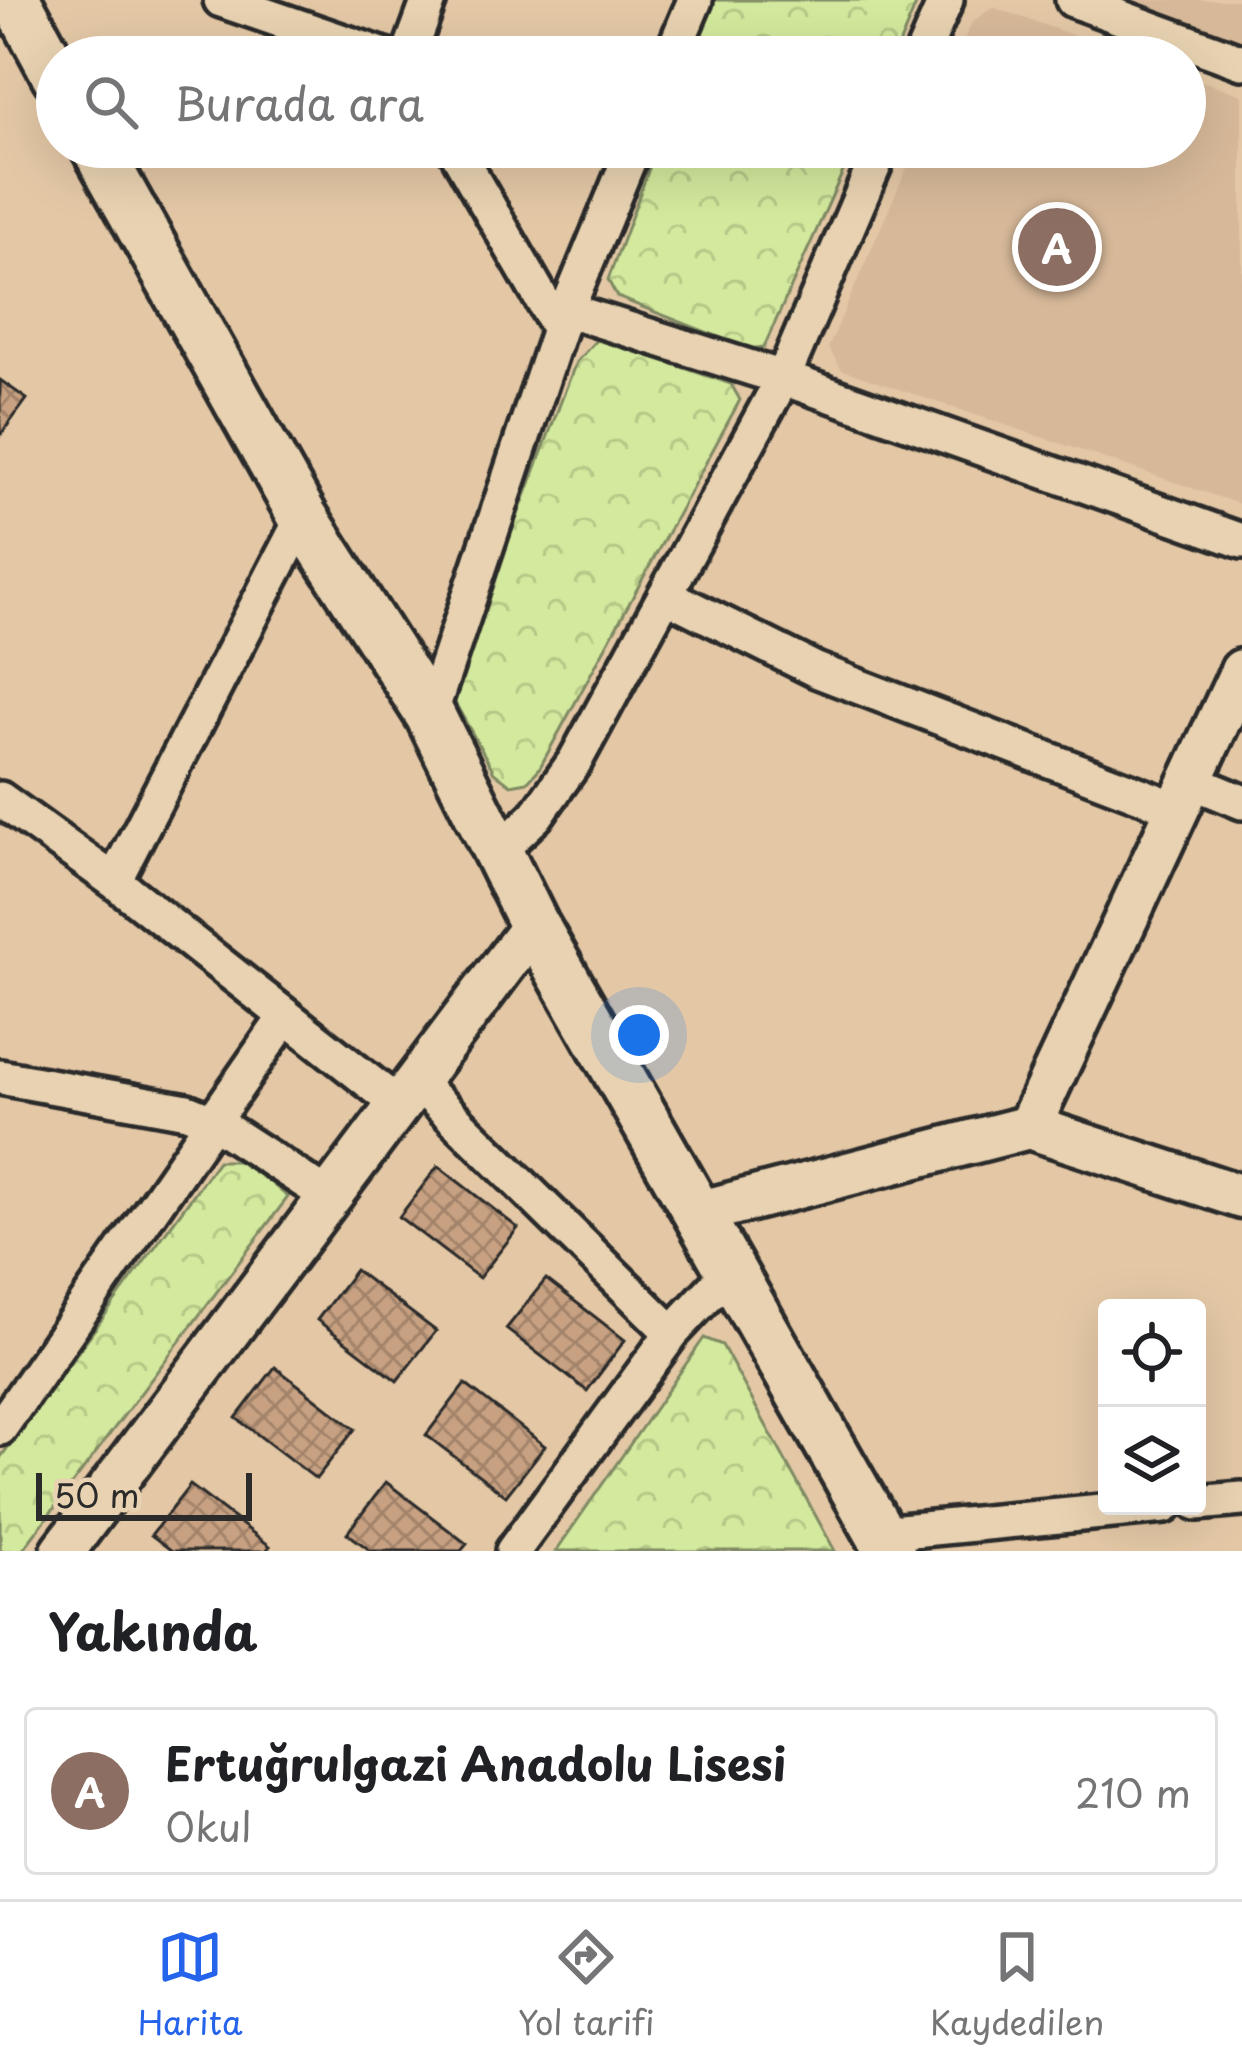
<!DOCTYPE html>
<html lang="tr">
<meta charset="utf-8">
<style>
body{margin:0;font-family:"Playpen Sans",sans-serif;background:#f2f2f2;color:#202124}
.controls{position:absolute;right:36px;bottom:36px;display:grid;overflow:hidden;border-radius:12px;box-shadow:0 12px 48px #0002}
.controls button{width:108px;height:108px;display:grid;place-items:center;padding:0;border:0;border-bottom:3px solid #e0e0e0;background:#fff;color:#202124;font:60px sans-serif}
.scale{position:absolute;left:36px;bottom:30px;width:216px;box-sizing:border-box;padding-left:12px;border:6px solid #2b2b2b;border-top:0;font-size:33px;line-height:42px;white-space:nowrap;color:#2b2b2b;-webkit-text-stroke:9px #e8d2b1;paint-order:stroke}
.you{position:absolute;left:639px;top:1035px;width:42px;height:42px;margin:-30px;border:9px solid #fff;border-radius:50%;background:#1a73e8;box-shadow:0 0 0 18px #1a73e833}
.badge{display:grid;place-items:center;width:78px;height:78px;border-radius:50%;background:#2563eb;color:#fff;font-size:39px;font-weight:700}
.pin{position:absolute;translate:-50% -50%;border:6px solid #fff;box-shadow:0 3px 12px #0006}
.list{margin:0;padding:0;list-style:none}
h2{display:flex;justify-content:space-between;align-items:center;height:156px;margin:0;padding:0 48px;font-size:51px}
h2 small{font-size:39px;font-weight:400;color:#757577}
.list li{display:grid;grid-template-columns:78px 1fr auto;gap:36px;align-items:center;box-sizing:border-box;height:168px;margin:0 24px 24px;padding:0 24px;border:3px solid #e0e0e0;border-radius:12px}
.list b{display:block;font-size:45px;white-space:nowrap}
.list p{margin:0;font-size:39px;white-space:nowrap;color:#757577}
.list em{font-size:39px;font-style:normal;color:#757577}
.icon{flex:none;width:66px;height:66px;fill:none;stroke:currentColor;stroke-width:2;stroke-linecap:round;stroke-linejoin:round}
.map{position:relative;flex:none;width:1242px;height:1551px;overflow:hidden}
.search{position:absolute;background:#fff;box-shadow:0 12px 48px #0002;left:36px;right:36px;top:36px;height:132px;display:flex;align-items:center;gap:30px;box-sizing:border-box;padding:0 42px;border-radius:66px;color:#757577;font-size:45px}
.sheet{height:348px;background:#fff}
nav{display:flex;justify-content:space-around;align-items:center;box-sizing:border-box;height:168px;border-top:3px solid #e0e0e0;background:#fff;font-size:33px;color:#757577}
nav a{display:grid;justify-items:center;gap:6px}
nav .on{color:#2563eb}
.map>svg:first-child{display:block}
</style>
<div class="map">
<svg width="1242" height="1551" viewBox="0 0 1242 1551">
<defs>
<pattern id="forest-crowns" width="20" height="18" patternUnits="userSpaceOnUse" patternTransform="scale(3)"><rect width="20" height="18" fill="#d3e99d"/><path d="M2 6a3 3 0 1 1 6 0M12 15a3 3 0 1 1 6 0" fill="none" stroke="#b5c887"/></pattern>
<pattern id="building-cross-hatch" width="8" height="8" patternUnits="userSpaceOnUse" patternTransform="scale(3)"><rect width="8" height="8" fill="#c7a181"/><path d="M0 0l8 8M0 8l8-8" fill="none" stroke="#a2836a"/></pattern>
</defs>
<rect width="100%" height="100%" fill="#e4c8a6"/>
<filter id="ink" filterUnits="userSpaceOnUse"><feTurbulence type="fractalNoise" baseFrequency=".00833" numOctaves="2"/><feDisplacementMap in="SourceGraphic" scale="24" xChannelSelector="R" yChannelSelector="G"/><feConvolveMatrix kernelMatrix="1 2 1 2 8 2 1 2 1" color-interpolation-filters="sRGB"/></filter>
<g filter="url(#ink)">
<path fill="#d7b999" d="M1115,0h127v47z
M993,7l142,50h-179l16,-35z
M1185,75l57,20v410l-400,-135 -14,-22 88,-201h269z"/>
<path fill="url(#forest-crowns)" stroke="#7f8a64" stroke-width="3" d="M712,0h206l-24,57h-203z
M657,147h197l-90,200 -15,2 -132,-52 -9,-17z
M598,338l133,46 9,16 -201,369 -12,13 -16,3 -17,-13 -44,-78 126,-332z
M218,1161h27l43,36 -266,354h-22v-93z
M704,1338l18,7 113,206h-279z"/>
<path fill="url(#building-cross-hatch)" stroke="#2b2b2b" stroke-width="3" d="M0,380l27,19 -27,37z
M438,1166l80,62 -39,50 -80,-61z
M355,1270l81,61 -39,50 -80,-61z
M546,1279l79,61 -38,51 -81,-62z
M275,1367l80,62 -39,50 -80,-61z
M465,1384l80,62 -39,50 -80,-61z
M386,1482l81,62 -6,7h-90l-24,-18z
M190,1485l80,61 -4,5h-94l-21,-16z"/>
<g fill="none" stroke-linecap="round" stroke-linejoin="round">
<defs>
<path id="minor" d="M221,0l167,57
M1073,0l169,62
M408,57l21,-57
M671,57l24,-57
M921,57l25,-57
M454,147l105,182
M567,310l216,68 459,163
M665,595l151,75 361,139
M430,715l129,-386 75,-182
M1191,781l51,21
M0,799l114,82 285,224
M500,850l36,-34 39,-55 208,-383 99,-231
M114,881l189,-364
M0,1077l187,34 27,11 115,75
M416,1081l256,252
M0,1428l286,-412
M1197,1503l45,-4
M880,1533l285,-27
M513,1551l159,-218 58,-62"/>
<path id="tertiary" d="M1029,1127l213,-456
M697,1213l332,-86 213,70
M63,1551l471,-626"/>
<path id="secondary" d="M16,0l41,76
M96,147l207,370 127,198 104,210 356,626"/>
</defs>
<use href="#minor" stroke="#2b2b2b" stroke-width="42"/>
<use href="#tertiary" stroke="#2b2b2b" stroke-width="51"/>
<use href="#secondary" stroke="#2b2b2b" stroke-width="57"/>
<use href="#minor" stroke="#e8d2b1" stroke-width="33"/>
<use href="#tertiary" stroke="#e8d2b1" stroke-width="42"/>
<use href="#secondary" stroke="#e8d2b1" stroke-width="48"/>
</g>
</g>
</svg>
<div class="controls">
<button><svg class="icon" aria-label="locate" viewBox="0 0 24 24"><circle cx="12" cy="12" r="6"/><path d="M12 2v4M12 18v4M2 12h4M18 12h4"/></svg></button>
<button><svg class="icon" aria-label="layers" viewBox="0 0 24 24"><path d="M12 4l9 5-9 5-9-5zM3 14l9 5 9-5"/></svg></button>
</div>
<div class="scale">50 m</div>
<div class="you"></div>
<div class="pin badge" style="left:1057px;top:247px;background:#8d6e63">A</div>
<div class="search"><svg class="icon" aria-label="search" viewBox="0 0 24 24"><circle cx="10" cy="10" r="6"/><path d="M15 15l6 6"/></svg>Burada ara</div>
</div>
<section class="sheet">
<h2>Yakında<small></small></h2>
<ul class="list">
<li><span class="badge" style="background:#8d6e63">A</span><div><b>Ertuğrulgazi Anadolu Lisesi</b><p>Okul</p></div><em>210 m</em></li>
</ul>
</section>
<nav>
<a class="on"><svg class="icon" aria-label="map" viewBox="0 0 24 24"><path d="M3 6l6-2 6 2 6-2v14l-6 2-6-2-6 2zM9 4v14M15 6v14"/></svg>Harita</a>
<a><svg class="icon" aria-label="directions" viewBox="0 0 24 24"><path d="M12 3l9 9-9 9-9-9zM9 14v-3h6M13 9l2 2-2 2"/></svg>Yol tarifi</a>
<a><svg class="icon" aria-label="saved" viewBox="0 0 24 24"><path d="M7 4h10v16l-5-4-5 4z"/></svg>Kaydedilen</a>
</nav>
